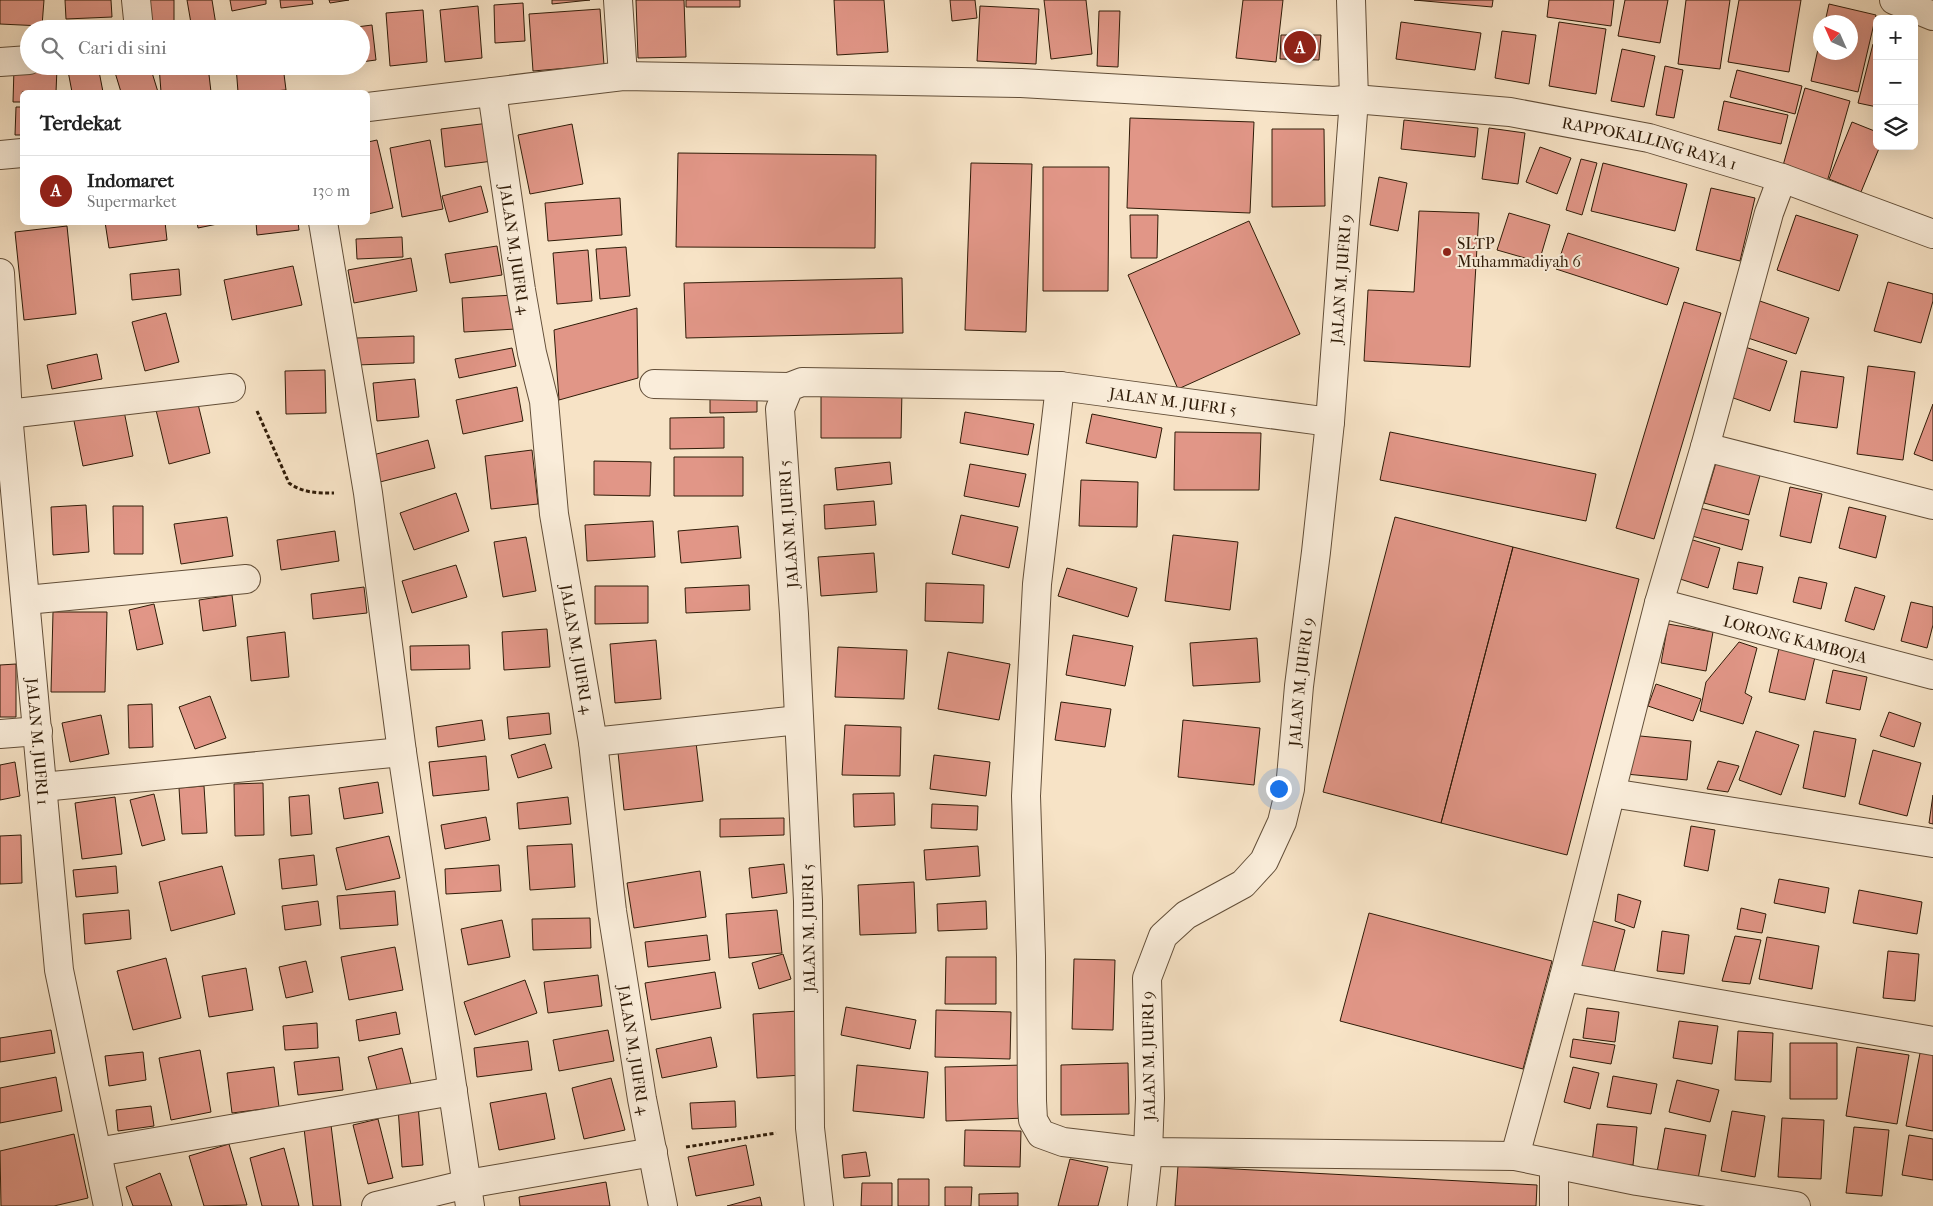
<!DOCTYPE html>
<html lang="id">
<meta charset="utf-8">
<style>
body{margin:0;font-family:"IM FELL French Canon",serif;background:#f2f2f2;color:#222}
.controls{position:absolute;right:15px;top:15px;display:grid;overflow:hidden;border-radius:8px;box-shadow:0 5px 20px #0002}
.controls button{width:45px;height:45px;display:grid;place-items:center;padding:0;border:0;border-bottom:1px solid #e0e0e0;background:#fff;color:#222;font:25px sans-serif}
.compass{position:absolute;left:1813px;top:15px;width:45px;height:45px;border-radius:50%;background:#fff;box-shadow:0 5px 20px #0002;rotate:315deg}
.you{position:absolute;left:1278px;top:788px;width:18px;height:18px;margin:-12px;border:4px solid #fff;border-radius:50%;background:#1a73e8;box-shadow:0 0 0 8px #1a73e833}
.badge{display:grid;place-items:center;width:32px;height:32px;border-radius:50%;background:#8f2418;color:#fff;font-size:16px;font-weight:700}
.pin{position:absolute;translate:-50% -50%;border:2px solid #fff;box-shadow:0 1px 5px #0006}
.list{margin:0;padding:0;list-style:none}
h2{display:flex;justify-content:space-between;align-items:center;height:65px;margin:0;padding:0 20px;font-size:21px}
h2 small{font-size:16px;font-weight:400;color:#767676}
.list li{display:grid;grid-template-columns:32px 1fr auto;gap:15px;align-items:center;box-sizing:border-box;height:70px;padding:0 20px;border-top:1px solid #e0e0e0}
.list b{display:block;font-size:19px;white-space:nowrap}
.list p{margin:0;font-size:16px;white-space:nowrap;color:#767676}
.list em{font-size:16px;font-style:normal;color:#767676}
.icon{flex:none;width:28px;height:28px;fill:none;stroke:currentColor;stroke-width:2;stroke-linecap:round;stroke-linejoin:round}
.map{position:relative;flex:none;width:1933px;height:1206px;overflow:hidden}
.search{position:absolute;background:#fff;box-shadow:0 5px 20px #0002;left:20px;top:20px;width:350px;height:55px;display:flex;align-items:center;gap:12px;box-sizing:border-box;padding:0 18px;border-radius:28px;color:#767676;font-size:19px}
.panel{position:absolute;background:#fff;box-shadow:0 5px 20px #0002;left:20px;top:90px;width:350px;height:135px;border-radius:8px}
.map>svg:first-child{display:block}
</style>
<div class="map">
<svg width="1933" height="1206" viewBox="0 0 1933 1206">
<rect width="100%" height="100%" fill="#f7e3c6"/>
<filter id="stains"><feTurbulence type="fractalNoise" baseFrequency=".004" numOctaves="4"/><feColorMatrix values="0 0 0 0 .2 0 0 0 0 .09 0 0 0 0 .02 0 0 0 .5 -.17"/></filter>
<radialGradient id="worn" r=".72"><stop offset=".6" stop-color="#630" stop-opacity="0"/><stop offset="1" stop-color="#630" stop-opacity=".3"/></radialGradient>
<path fill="#e19687" stroke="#301c08" d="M0,0h44l-2,26 -42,-2z
M65,0h46l1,17 -46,2z
M149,0h25v22l-24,1z
M187,0h25l4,25 -24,4z
M230,0h36v4l-34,7z
M280,0h32l1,4 -32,4z
M329,0h20l-19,3z
M552,0h38l-38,4z
M636,0h48l2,57 -48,1z
M686,0h54v7h-54z
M834,0h50l4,52 -51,3z
M950,0h25l2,18 -25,3z
M1044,0h42l6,54 -41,5z
M1243,0h40l-7,62 -40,-4z
M1414,0h79l-1,7z
M1549,0h65l-3,26 -64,-9z
M1625,0h43l-8,43 -42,-7z
M1686,0h44l-10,69 -42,-5z
M1739,0h62l-12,72 -61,-10z
M523,3l2,38 -30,2 -1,-38z
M1829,4l47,11 -18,77 -47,-11 9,-41v12h30v-30h-25z
M478,6l4,52 -37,4 -5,-52z
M980,6l59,3 -3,55 -59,-3z
M600,9l4,56 -71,6 -4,-57z
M423,10l4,52 -37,4 -4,-53z
M1099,11h21l-2,56 -21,-1z
M1401,22l80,11 -6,37 -79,-11z
M1559,22l47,7 -10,65 -47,-8z
M372,25l4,35 -15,2v-33h-20z
M1502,31l34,4 -7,49 -34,-6z
M1281,35h40l-2,25 -39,-1z
M1873,44l4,1v62l-19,-4z
M1622,49l33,7 -11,51 -33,-6z
M91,66h7l5,26h-31l-4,-21z
M113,66h37l8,26h-37z
M159,66h49l3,26h-50z
M236,66h47l3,24 -24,2h-24z
M1665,66l18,4 -9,48 -18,-3z
M14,68h43l-1,24h-34v10h-9z
M1737,70l65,16 -7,28 -65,-17z
M1805,88l45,13 -23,81 -45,-13z
M1724,101l64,14 -7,29 -63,-14z
M16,107h6v28h-7z
M1130,118l124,4 -4,91 -123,-5z
M1404,120l74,8 -3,29 -74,-8z
M1852,122l25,10v14h3l-19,46 -32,-13z
M489,123l4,38 -48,6 -4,-38z
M572,124l11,60 -53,10 -12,-59z
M1489,128l36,5 -7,51 -36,-5z
M1272,129h52l1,77 -53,1z
M377,140l16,68 -25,6v-72z
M430,140l13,69 -41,8 -12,-69z
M1540,147l31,11 -14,36 -31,-12z
M678,153l198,2 -1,93 -199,-1z
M1581,159l16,4 -15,52 -16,-5z
M971,163l61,1 -6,168 -61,-2z
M1603,163l84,21 -12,47 -84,-20z
M1043,167h66l-1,124h-65z
M1379,177l28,6 -9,48 -28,-6z
M481,186l7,26 -39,10 -7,-26z
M1711,188l44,10 -15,63 -44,-11z
M620,198l2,37 -74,6 -3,-38z
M1419,211l60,2 -9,154 -106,-6 4,-71 46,2z
M1509,213l41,12 -11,37 -42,-12z
M1130,215h28l-1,43h-26z
M1796,215l62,20 -19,56 -62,-21z
M1249,221l51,113 -122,55 -50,-114z
M105,222h60l2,18 -58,8z
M197,222h30l-29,6z
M256,222h42l1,8 -42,5z
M67,226l9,88 -52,6 -9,-88z
M1568,233l111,35 -12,37 -111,-36z
M402,237l1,20 -46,2 -1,-20z
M497,246l5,29 -52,8 -5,-29z
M626,247l4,49 -30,3 -4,-50z
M588,250l4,51 -35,3 -4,-51z
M411,258l6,33 -63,12 -6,-33z
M293,266l9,39 -70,15 -8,-40z
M179,269l2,26 -49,5 -2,-26z
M902,278l1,55 -217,5 -2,-55z
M1888,282l45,12v7l-12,42 -47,-12z
M514,295l2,34 -52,3 -2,-34z
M1754,299l55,19 -13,36 -54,-18z
M1684,302l37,11 -67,226 -38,-11z
M637,308l1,70 -79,22 -5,-70z
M166,313l13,49 -34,9 -13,-49z
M414,336v27l-58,2v-27z
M1742,346l45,15 -17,50 -45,-16z
M512,348l4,18 -57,12 -4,-19z
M97,354l5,25 -50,10 -5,-24z
M1868,366l47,6 -12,88 -46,-6z
M325,370l1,43 -40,1 -1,-43z
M1801,371l43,6 -7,51 -43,-6z
M415,379l4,38 -42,4 -4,-38z
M517,387l6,34 -60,13 -7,-34z
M821,389l81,1 -1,48h-80z
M757,394v18l-47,1v-18z
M197,400l13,53 -41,11 -13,-54z
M1933,404v57l-19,-7z
M123,406l10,50 -50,10 -10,-50z
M965,412l69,12 -6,31 -68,-12z
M1092,414l70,14 -6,30 -70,-15z
M724,417v31l-54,1v-31z
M1175,432l86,1 -2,57h-85z
M1390,432l206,42 -10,47 -206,-41z
M428,440l7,28 -55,14 -7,-27z
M532,450l6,54 -47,5 -6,-53z
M1718,456l44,12 -13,47 -45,-12z
M674,457h69v39h-69z
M594,461l57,1 -1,34 -56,-1z
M890,462l2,22 -55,6 -2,-22z
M970,464l56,10 -7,33 -55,-11z
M1081,480l57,2 -1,45 -58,-1z
M1790,487l32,7 -11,49 -31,-7z
M456,493l13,38 -55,19 -14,-37z
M874,501l2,24 -51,4 -1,-24z
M86,505l3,47 -36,3 -2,-48z
M113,506h30v48h-29z
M1849,507l37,9 -10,42 -37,-10z
M1700,508l49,12 -7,30 -50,-14z
M961,515l57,12 -9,41 -57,-14z
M227,517l6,39 -52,8 -7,-40z
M1395,517l118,30 -72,276 -118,-31z
M653,521l2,36 -68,4 -2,-36z
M738,526l3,32 -60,5 -3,-32z
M335,531l4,30 -58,9 -4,-30z
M1173,535l65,7 -8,68 -65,-9z
M526,537l10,54 -33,6 -9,-55z
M1686,538l34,10 -12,40 -34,-11z
M1513,547l126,32 -72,276 -126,-32z
M874,553l3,39 -56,4 -3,-39z
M1738,562l25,5 -6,27 -24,-5z
M456,565l11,32 -55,16 -10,-32z
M1067,568l70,20 -9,29 -70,-21z
M1799,577l28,6 -6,26 -28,-7z
M926,583l58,2 -1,38 -58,-2z
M749,585l1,25 -64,3 -1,-25z
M595,586h53v37l-53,1z
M364,587l3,26 -54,6 -2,-25z
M1855,587l30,9 -11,34 -29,-9z
M232,595l4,31 -33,5 -4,-31z
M1911,602l22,5v18l-6,23 -26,-7z
M154,604l9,40 -26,6 -8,-40z
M53,612h54l-2,80h-54z
M1668,624l45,8 -7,39 -45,-8z
M547,629l3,38 -46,3 -2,-38z
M285,632l4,45 -38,4 -4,-44z
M1073,635l60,11 -8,40 -59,-11z
M1257,638l3,44 -67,4 -3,-43z
M656,640l5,59 -46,4 -5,-59z
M1739,642l18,6 -12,45 7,4 -9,27 -43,-13 6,-29z
M469,645l1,24 -59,1 -1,-24z
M838,647l69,3 -3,49 -69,-2z
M1779,648l36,9 -10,43 -36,-8z
M948,652l62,12 -11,56 -61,-11z
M16,664v53h-16v-52z
M1833,670l34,7 -7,33 -34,-7z
M1656,684l45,15 -8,22 -45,-15z
M210,696l16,42 -31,11 -16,-42z
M1061,702l50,7 -6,38 -50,-7z
M152,704l1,43 -24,1 -1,-43z
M1889,712l32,11 -7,24 -34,-11z
M549,713l2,21 -42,5 -2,-22z
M101,715l8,39 -39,8 -8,-39z
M482,720l3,20 -47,7 -2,-20z
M1183,720l77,8 -6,57 -76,-8z
M845,725l56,2 -1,49 -58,-1z
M1756,731l43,14 -18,50 -42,-15z
M1814,731l42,8 -11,58 -42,-9z
M695,734l8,67 -79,9 -7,-67z
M1630,735l61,6 -4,39 -61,-6z
M545,744l7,24 -34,10 -7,-23z
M1873,750l48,13 -14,53 -48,-12z
M934,755l56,7 -4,34 -56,-7z
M486,756l3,34 -56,6 -4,-34z
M1718,761l21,5 -11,26 -21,-3z
M15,762l5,34 -20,4v-35z
M378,782l5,31 -39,6 -5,-31z
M263,783l1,52 -29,1 -1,-52z
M204,786l3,47 -25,1 -3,-46z
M894,793l1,32 -41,2 -1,-33z
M154,794l11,46 -23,6 -12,-46z
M309,795l3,39 -21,2 -2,-39z
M1933,795v29l-4,-1z
M115,797l7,57 -40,5 -7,-56z
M568,797l3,27 -52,5 -2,-26z
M932,804l46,2 -1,24 -46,-2z
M486,817l4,23 -45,9 -4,-24z
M784,818v17l-64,2v-18z
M1691,826l24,4 -7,41 -24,-5z
M21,835l1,48 -22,1v-48z
M389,836l11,42 -54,12 -10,-42z
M572,844l3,43 -45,3 -3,-44z
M978,846l2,30 -54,4 -2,-30z
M314,855l3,30 -35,4 -3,-30z
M784,864l3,29 -35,5 -3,-30z
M499,865l2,26 -55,3 -1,-25z
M116,866l2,27 -42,4 -3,-27z
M222,866l13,48 -64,17 -12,-49z
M700,871l6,46 -72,11 -7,-45z
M1779,879l50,9 -4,25 -51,-10z
M914,882l2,51 -56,2 -2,-50z
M1859,890l63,12 -5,32 -64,-11z
M395,891l3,34 -58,4 -3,-33z
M1618,894l23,7 -7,27 -19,-7z
M318,901l3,24 -36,5 -3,-24z
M986,901l1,28 -49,2 -1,-27z
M1741,908l25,6 -4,19 -25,-4z
M129,910l2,29 -46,5 -2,-30z
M777,910l5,43 -53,5 -3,-44z
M1369,913l183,48 -29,108 -183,-48z
M590,918l1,30 -58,2 -1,-31z
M502,920l8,37 -42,8 -7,-36z
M1589,920l36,10 -12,46 -37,-10z
M1662,931l27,4 -5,39 -27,-3z
M707,935l3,25 -62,7 -3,-25z
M1735,936l26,4 -11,44 -28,-3z
M1767,937l52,9 -7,43 -53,-10z
M395,947l8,43 -54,10 -8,-43z
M1888,951l31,3 -4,47 -32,-3z
M783,954l8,25 -32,10 -7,-26z
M946,957h50v47h-51z
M166,958l15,60 -48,12 -16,-59z
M1074,959l41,1 -2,70 -41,-1z
M306,961l7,31 -27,6 -7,-31z
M246,968l7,42 -44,7 -7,-41z
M715,972l6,36 -70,12 -6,-37z
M598,975l4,31 -54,7 -4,-31z
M525,980l12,33 -62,22 -11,-33z
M846,1007l70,13 -6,29 -69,-14z
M1587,1008l32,4 -4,30 -32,-4z
M936,1010l75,2 -1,47 -75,-2z
M798,1011l4,64 -45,3 -4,-64z
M396,1012l4,22 -41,7 -3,-21z
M1679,1021l39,5 -6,38 -39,-6z
M317,1023l1,25 -33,2 -2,-24z
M51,1030l4,23 -55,9v-24z
M608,1030l6,31 -55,10 -6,-31z
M1738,1031l35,2 -2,49 -36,-2z
M711,1037l6,30 -55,11 -6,-29z
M1573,1039l42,6 -4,19 -41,-7z
M528,1041l4,29 -55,7 -3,-29z
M1790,1043h47v56h-47z
M1857,1047l52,8 -12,69 -51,-8z
M402,1048l9,36 -33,9 -10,-36z
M1921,1048l12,2v81l-27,-5z
M200,1050l11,62 -40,8 -12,-62z
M143,1052l3,28 -37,6 -4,-30z
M339,1057l4,33 -45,5 -4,-33z
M1128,1063l1,51 -68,1v-50z
M857,1065l71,7 -4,46 -71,-7z
M1024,1065l2,53 -80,3 -1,-54z
M274,1067l5,40 -47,6 -5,-40z
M1573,1067l26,6 -9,36 -26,-7z
M1613,1076l44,8 -6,30 -44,-7z
M56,1077l6,34 -62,12v-35z
M611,1078l14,52 -41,9 -12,-51z
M1677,1080l42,10 -9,32 -41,-10z
M546,1093l9,46 -56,11 -9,-47z
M735,1101l1,26 -44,2 -2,-26z
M418,1105l5,60 -21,2 -4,-60z
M151,1106l3,20 -36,5 -2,-21z
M1732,1111l33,5 -10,61 -34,-6z
M1782,1118l42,2 -3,59 -43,-2z
M378,1119l15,59 -25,6 -15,-59z
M1597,1124l40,3 -4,38 -41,-3z
M331,1125l10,81h-28l-9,-78z
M1854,1127l35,3 -7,66 -36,-3z
M1665,1128l41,7 -8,44 -41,-7z
M965,1130l56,1 -1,36 -56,-1z
M74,1134l14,64 -34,8h-53l-1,-55z
M1909,1135l24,4v41l-31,-5z
M229,1144l18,61 -43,1 -15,-50z
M746,1145l8,40 -58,11 -8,-39z
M284,1148l15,58h-37l-12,-48z
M866,1152l4,24 -26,2 -2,-23z
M1070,1159l38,8 -10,39h-40z
M1178,1166l359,19 -1,21h-361z
M160,1173l12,33h-39l-7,-19z
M898,1179h31v27h-31z
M606,1182l4,24h-90l-1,-9z
M862,1183h30v23h-31z
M945,1187h27l-1,19h-26z
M1018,1193v13h-39v-12z
M760,1197l2,9h-35z"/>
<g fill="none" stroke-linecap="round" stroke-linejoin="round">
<defs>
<g id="street">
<path d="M136,0l3,29"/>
<path d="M618,0l5,76"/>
<path d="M1894,0l39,16"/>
<path d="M0,62l29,-2"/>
<path id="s1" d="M492,92l29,198 11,63 12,48 10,113 39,228 19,169 30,188 21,107"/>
<path id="s2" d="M368,107l255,-31 398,7 313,18 20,-2 156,13 139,26 133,40 151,56"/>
<path d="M0,155l22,-2"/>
<path d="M323,222l45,271 34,259 68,454"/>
<path id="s3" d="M0,273l8,141 51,556 49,236"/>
<path d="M654,384l135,3"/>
<path d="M1060,386l-23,198 -11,212 5,160 1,145 1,19 8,14 22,8 85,10 367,4 122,25 159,25"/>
<path d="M8,414l223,-26"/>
<path d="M1705,447l228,58"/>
<path d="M26,600l220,-21"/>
<path id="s4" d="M1659,603l274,72"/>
<path d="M0,734l38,-3"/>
<path d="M593,742l206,-22"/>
<path d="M42,787l360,-35"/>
<path d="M1611,793l322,50"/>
<path d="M1564,977l369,64"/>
<path d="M97,1152l356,-61"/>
<path d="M1515,1156l49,-179 95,-374 46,-156 64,-234 13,-35"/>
<path d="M376,1206l91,-22 186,-32"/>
<path id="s5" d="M819,1206l-9,-78 -2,-227 -14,-287 -14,-205 9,-22 13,-5 258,4 270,36"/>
<path id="s6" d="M1142,1206l6,-54 2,-54 -3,-120 16,-42 23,-21 57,-31 21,-23 18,-39 8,-33 9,-103 17,-134 14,-130 24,-323 -3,-99"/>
<path d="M1554,1206v-41"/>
</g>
</defs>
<use href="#street" stroke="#624e38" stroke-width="30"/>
<path stroke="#301c08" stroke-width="3" stroke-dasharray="4 2.5" stroke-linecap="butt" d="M257,411l32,72c14,10 28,10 45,10
M686,1147l90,-14"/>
<use href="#street" stroke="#faedda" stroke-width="28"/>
</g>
<circle fill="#8f2418" stroke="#faedda" stroke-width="2" cx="1447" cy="252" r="5"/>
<g text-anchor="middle" stroke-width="4" stroke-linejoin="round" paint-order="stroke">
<g font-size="16" fill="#301c08" stroke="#faedda">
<text dy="6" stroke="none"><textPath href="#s2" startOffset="1288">RAPPOKALLING RAYA 1</textPath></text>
<text dy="6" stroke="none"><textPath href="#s1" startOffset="159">JALAN M. JUFRI 4</textPath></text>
<text dy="6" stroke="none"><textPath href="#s6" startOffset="990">JALAN M. JUFRI 9</textPath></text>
<text dy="6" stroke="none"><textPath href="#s5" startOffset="1208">JALAN M. JUFRI 5</textPath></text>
<text transform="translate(788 524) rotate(-94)" y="6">JALAN M. JUFRI 5</text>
<text dy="6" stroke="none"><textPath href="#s4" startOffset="141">LORONG KAMBOJA</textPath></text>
<text dy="6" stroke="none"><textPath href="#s1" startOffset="564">JALAN M. JUFRI 4</textPath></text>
<text dy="6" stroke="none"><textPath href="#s6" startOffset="585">JALAN M. JUFRI 9</textPath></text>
<text dy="6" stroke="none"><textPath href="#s3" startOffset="470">JALAN M. JUFRI 1</textPath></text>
<text transform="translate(808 928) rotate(-91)" y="6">JALAN M. JUFRI 5</text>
<text dy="6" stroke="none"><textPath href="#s1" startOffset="969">JALAN M. JUFRI 4</textPath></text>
<text transform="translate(1148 1056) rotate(-91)" y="6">JALAN M. JUFRI 9</text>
</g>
<g font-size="16" fill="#301c08" stroke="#faedda" text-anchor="start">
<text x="1457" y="249">SLTP<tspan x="1457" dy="18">Muhammadiyah 6</tspan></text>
</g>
</g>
<rect width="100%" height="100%" filter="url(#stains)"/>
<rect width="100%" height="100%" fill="url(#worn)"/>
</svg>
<div class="controls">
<button>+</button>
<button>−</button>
<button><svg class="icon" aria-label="layers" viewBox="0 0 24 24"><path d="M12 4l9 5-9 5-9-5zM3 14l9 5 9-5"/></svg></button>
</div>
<svg class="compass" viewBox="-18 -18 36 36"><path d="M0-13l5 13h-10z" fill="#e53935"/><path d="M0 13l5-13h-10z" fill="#767676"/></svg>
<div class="you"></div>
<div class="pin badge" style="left:1300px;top:47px">A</div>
<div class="search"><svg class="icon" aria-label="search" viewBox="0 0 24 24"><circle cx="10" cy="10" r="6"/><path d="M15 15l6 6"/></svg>Cari di sini</div>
<section class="panel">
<h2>Terdekat<small></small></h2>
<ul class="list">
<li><span class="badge">A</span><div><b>Indomaret</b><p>Supermarket</p></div><em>130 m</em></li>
</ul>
</section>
</div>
